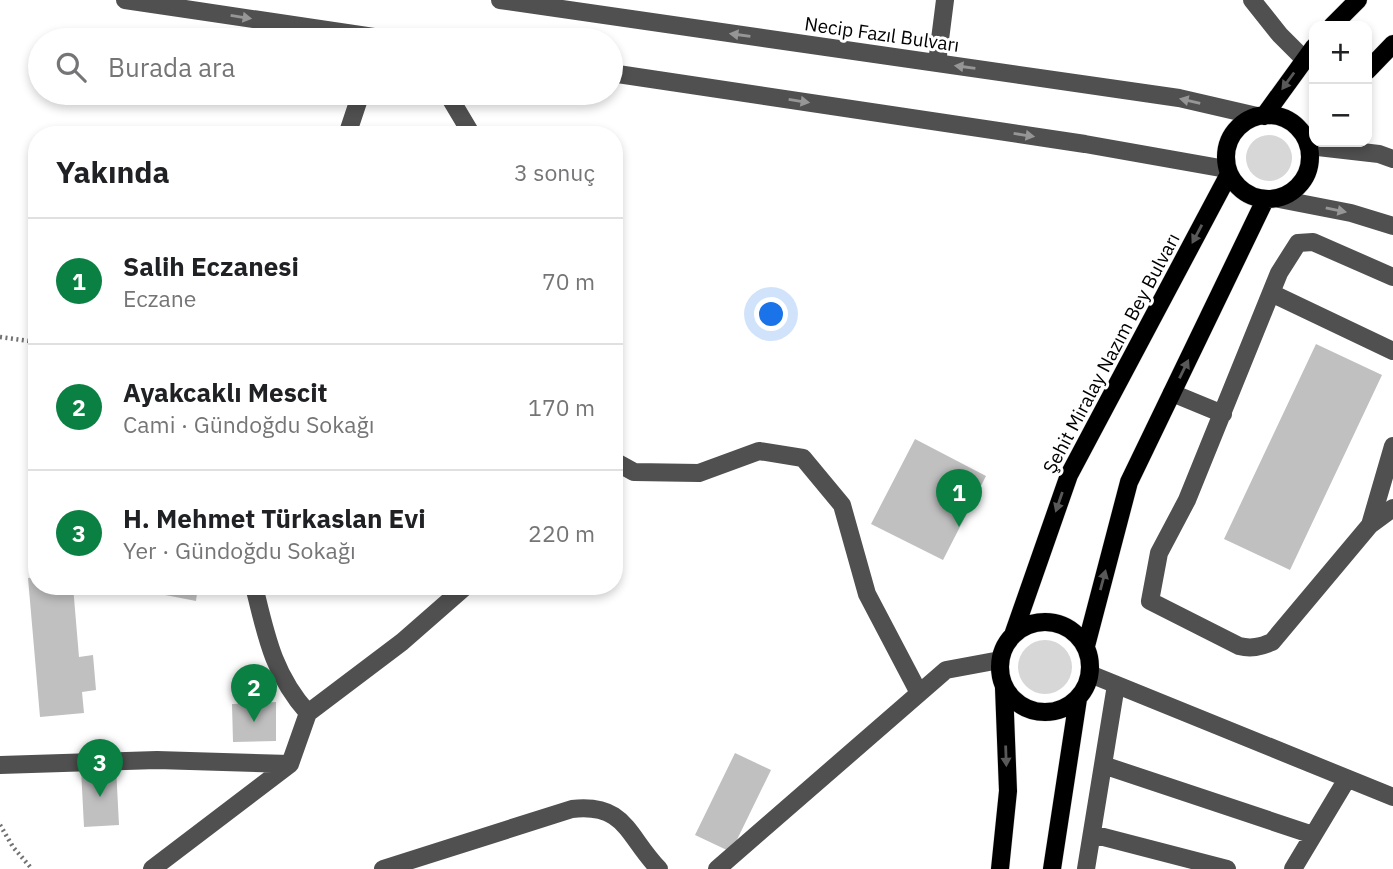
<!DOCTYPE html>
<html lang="tr">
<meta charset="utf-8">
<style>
body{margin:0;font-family:"IBM Plex Sans",sans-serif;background:#f2f2f2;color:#202124}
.controls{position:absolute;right:21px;top:21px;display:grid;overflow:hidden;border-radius:14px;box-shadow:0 4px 10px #0003}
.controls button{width:63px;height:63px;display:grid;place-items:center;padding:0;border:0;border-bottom:2px solid #e0e0e0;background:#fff;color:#202124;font:35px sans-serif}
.you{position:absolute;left:772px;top:315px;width:24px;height:24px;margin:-18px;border:5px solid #fff;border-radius:50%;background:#1a73e8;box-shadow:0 0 0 10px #1a73e833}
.badge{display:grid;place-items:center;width:46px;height:46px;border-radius:50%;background:#0b8043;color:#fff;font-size:23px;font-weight:700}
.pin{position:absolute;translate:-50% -58px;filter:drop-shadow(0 2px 4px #0008)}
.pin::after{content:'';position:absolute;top:37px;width:24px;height:21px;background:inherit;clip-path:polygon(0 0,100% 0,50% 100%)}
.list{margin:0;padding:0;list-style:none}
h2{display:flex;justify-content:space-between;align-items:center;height:91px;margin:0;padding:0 28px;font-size:30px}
h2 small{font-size:23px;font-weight:400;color:#757577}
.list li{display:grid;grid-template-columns:46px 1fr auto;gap:21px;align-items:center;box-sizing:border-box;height:126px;padding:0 28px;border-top:2px solid #e0e0e0}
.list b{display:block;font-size:26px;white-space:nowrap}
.list p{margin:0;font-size:23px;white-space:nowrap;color:#757577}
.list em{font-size:23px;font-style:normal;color:#757577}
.icon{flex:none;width:38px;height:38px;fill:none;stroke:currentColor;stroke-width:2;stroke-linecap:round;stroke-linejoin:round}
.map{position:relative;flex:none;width:1393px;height:869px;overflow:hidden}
.search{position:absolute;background:#fff;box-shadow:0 4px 10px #0003;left:28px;top:28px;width:595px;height:77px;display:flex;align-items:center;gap:18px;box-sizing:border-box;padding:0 24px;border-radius:38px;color:#757577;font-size:26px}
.panel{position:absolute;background:#fff;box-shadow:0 4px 10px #0003;left:28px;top:126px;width:595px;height:469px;border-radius:28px}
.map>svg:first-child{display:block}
</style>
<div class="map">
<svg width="1393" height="869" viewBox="0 0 1393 869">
<rect width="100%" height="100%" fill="#fff"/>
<path fill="#d7d7d7" d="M1246 158a23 23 0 1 1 46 0a23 23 0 1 1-46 0Z
M1018 667a27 27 0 1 1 54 0a27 27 0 1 1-54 0Z"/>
<path fill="#c0c0c0" d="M1316,344l66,31 -92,195 -66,-31z
M915,439l71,37 -43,84 -72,-36z
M37,577v9h36l6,71 14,-2 3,35 -14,2 2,21 -44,4 -12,-139z
M119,586h79l-2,15z
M276,702v39l-43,1 -1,-38z
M735,753l36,17 -40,82 -36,-17z
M116,767l3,58 -35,2 -3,-58z"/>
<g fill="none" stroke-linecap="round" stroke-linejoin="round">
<defs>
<path id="major" d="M1332,26l26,-26
M1367,71l26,-27
M1226 157a42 42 0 1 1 84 0a42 42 0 1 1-84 0Z
M1264,116l50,-69
M1000 667a45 45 0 1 1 90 0a45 45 0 1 1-90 0Z
M1013,635l56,-160 160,-301
M1086,646l43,-164 136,-282
M1000,869l8,-78 -4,-103
M1052,869l26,-170"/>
</defs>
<use href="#major" stroke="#dbdbdb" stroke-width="19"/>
<path stroke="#727272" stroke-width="4.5" stroke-dasharray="2 3.5" stroke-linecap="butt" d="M0,337l37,5
M0,825l13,22 19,22"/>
<path stroke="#505050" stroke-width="18" d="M125,0l269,40
M500,0l679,98 78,18
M1252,0l28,35 24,24
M937,63l8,-63
M611,73l474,71 141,25
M447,93l25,42
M347,135l14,-42
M1309,146l70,8 14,5
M1279,199l72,14 42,13
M1393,277l-80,-35 -15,1 -19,30 -92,227 -28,53 -9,48 89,45c12,3 21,1 33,-4l98,-117 23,-17
M1271,293l122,58
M1172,393l51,21
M614,461l20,11 65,1 60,-22 44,7 39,47 25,89 52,99
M1370,525l23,-79
M254,586c12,49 19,88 54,127
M1090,674l303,123
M0,765l157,-5 133,4
M1103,765l210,70
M1092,834l135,35
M152,869l138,-105 18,-51 94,-71 64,-56
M383,869l189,-60c54,-6 55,27 87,60
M717,869l229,-199 54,-10
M1086,869l30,-184
M1293,869l54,-90"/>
<use href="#major" stroke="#000" stroke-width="18"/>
</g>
<defs><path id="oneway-solid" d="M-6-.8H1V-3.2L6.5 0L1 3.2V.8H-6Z" transform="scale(1.75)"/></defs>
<g fill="#969696">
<use href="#oneway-solid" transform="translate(241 17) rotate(9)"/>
<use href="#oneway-solid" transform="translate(740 35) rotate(-172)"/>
<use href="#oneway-solid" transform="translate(965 67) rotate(-172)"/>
<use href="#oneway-solid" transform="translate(799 101) rotate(9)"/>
<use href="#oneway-solid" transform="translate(1190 101) rotate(-167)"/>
<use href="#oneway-solid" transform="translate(1024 135) rotate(9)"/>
<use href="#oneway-solid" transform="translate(1336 210) rotate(12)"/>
</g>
<g fill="#595959">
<use href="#oneway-solid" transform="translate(1288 81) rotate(126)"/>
<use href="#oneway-solid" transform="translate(1197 234) rotate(118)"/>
<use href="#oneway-solid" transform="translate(1184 369) rotate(-64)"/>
<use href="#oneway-solid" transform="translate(1059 502) rotate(109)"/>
<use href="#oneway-solid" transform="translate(1103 580) rotate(-75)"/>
<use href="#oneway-solid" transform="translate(1006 756) rotate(88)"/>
</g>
<g text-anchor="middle" stroke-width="6" stroke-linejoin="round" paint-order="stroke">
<g font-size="19" fill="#000" stroke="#fff">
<text transform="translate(882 34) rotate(8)" y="7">Necip Fazıl Bulvarı</text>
<text transform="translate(1111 353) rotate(-62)" y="7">Şehit Miralay Nazım Bey Bulvarı</text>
</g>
</g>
</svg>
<div class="controls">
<button>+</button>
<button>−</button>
</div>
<div class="you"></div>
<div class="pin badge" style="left:959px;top:527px">1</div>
<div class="pin badge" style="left:254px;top:722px">2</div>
<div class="pin badge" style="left:100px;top:797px">3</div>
<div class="search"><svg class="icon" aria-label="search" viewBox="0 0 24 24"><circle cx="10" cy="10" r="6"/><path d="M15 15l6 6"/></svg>Burada ara</div>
<section class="panel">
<h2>Yakında<small>3 sonuç</small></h2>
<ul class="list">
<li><span class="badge">1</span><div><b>Salih Eczanesi</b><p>Eczane</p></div><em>70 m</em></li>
<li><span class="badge">2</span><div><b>Ayakcaklı Mescit</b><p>Cami · Gündoğdu Sokağı</p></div><em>170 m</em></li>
<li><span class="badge">3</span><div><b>H. Mehmet Türkaslan Evi</b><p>Yer · Gündoğdu Sokağı</p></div><em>220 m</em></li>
</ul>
</section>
</div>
